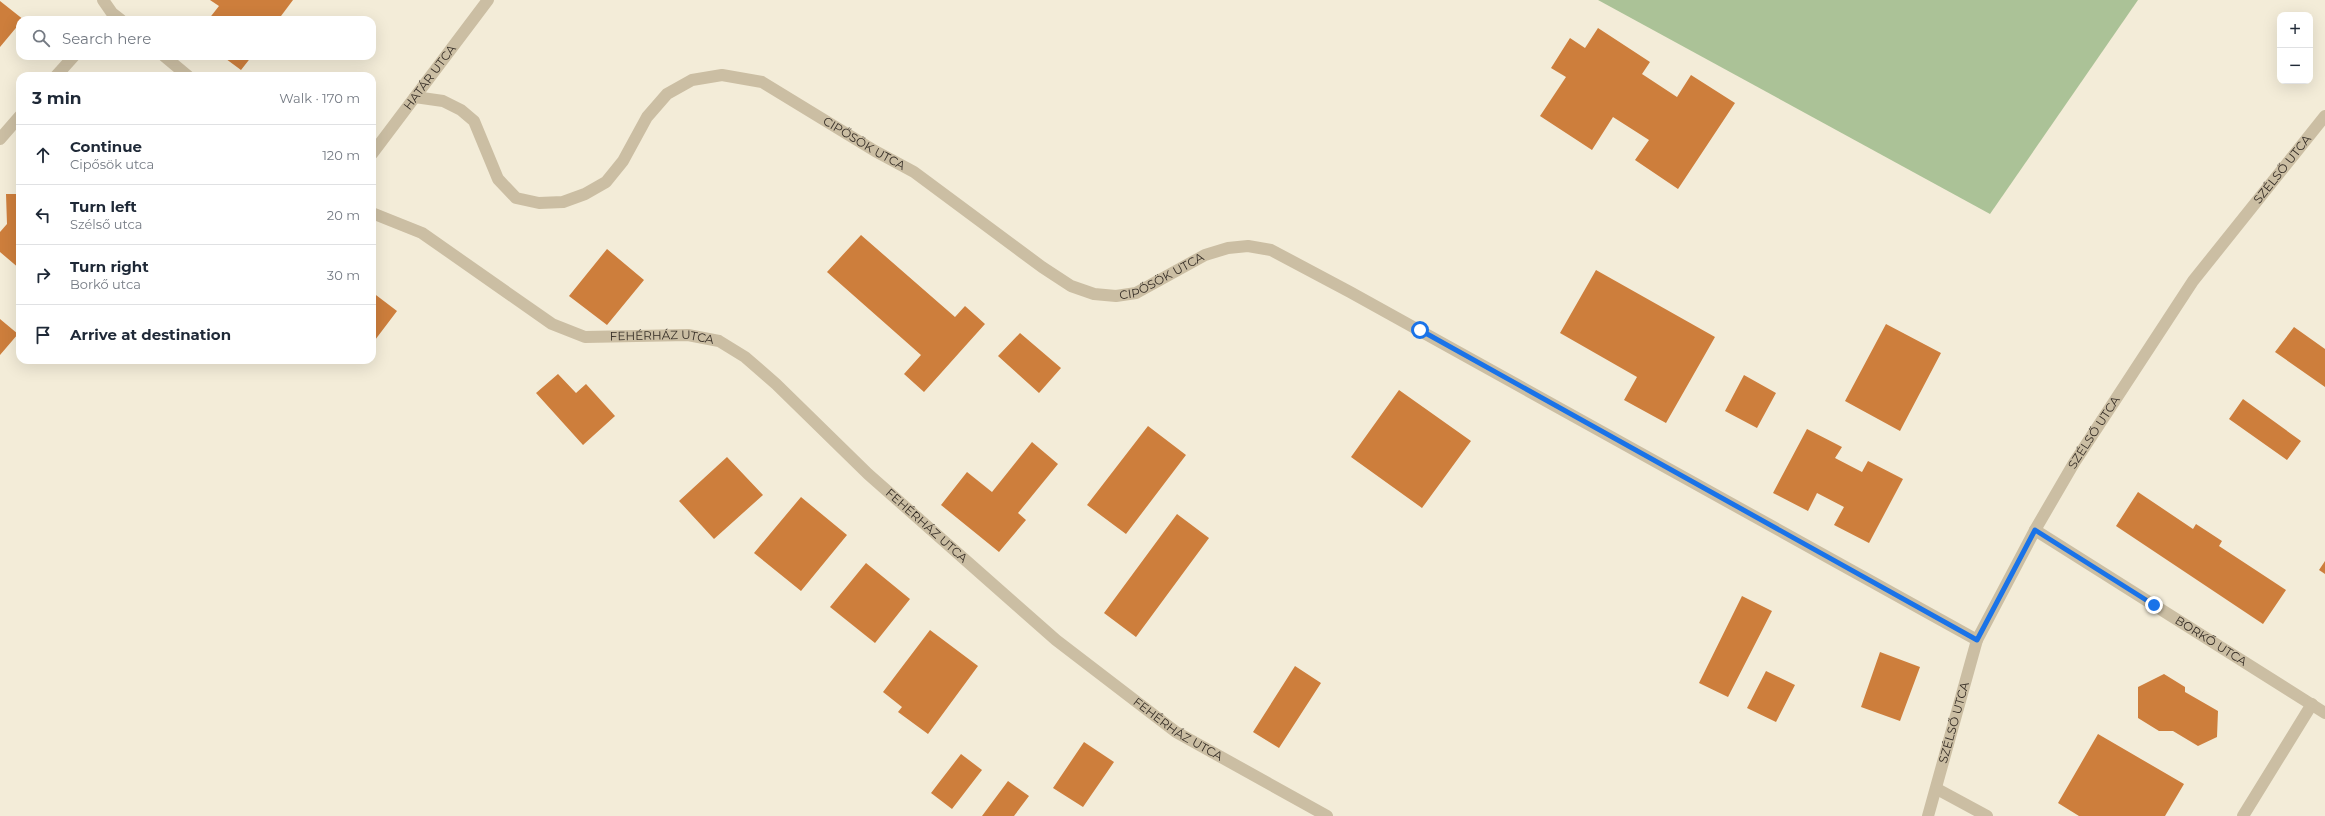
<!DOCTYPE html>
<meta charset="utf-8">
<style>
body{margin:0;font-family:Montserrat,sans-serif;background:#f2f2f3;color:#1f2937}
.controls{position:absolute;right:12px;top:12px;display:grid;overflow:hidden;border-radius:8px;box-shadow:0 4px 16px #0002}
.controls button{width:36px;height:36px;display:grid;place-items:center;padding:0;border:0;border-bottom:1px solid #e0e1e3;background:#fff;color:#1f2937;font:20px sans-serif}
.stop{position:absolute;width:12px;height:12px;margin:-9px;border:3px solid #1a73e8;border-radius:50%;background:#fff}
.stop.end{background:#1a73e8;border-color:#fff;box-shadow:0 1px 4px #0008}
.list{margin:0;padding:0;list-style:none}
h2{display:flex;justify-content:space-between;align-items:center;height:52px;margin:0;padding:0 16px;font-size:17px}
h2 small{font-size:13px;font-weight:400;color:#747a83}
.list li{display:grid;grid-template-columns:26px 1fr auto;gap:12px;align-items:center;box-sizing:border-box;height:60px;padding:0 16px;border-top:1px solid #e0e1e3}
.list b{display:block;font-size:15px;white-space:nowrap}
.list p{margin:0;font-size:13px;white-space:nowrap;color:#747a83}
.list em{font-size:13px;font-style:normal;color:#747a83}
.icon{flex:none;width:22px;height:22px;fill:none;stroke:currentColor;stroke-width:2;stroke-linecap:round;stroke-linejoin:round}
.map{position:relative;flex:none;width:2325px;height:816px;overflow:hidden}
.search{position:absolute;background:#fff;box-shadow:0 4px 16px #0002;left:16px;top:16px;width:360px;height:44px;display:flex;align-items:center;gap:10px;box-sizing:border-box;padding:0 14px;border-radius:12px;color:#747a83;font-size:15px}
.panel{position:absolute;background:#fff;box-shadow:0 4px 16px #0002;left:16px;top:72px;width:360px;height:292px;border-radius:12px}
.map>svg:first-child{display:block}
</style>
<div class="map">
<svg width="2325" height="816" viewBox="0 0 2325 816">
<rect width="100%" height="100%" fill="#f3ecd8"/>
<path fill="#abc297" d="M1598,0h540l-148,214z"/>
<path fill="#cd7e3c" d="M210,0h83l-15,20h-70l11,-14z
M0,1l24,19h-4v3l-20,24z
M1598,28l52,34 -8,12 35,23 14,-22 44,28 -57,86 -43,-29 14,-20 -36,-23 -21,33 -52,-34 26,-39 -15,-9 19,-30 15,10z
M222,56h30l-11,14z
M6,194h14v75l-20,-17v-20l7,-8z
M861,235l94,82 10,-11 20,18 -61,68 -20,-18 17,-19 -94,-83z
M607,249l37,31 -37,45 -38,-29z
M1596,270l119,67 -49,86 -42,-23 13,-23 -77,-44z
M372,292l25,19 -25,33z
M0,319l18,15 -18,21z
M1886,324l55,29 -41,78 -55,-30z
M2294,327l31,22v38l-50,-35z
M1020,333l41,35 -22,25 -41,-37z
M558,374l18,19 10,-9 29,32 -32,29 -47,-52z
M1744,375l32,18 -19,35 -32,-17z
M1399,390l72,51 -49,67 -71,-51z
M2243,399l58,42 -14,19 -58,-41z
M1148,426l38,29 -60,79 -39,-29z
M1807,429l35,18 -7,11 27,14 6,-11 35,18 -34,64 -35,-18 10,-18 -27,-14 -9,18 -35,-18z
M1032,442l26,22 -40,49 8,7 -27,32 -58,-47 26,-33 25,20z
M727,457l36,38 -49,44 -35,-38z
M2138,492l55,37 3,-5 26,17 -3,5 67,44 -23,34 -147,-98z
M801,497l46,38 -46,56 -47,-38z
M1177,514l32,24 -73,99 -32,-24z
M2325,561v13l-6,-4z
M866,563l44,36 -35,44 -45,-36z
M1742,596l30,15 -44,86 -29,-14z
M930,630l48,36 -50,68 -30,-22 4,-5 -19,-15z
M1880,652l40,15 -20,54 -39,-14z
M1295,666l26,17 -42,65 -26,-16z
M1766,671l29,14 -19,37 -29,-14z
M2164,674l21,13v5l33,19 -1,26 -19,9 -25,-15h-14l-21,-13v-31z
M2098,734l86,50 -19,32h-86l-21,-13z
M1084,742l30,20 -31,45 -30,-19z
M961,754l21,16 -30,39 -21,-16z
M1008,781l21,15 -15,20h-32z"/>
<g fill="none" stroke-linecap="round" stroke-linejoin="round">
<g stroke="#cbbea3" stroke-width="12">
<path d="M103,0l9,13 9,7"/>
<path d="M164,56l24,20"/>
<path d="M56,76l18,-20"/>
<path id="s1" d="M415,97l28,4 18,9 13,11 24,58 18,19 23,5 24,-1 22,-8 21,-12 17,-21 24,-44 20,-23 25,-14 30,-5 40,7 113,69 39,21 128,95 29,19 23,8 22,2 20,-3 69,-38 23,-7 20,-2 23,4 79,42 627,348"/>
<path d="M0,139l20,-23"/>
<path id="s2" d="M372,154l116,-154"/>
<path id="s3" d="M372,213l50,20 130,91 33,13 103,-2 31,6 26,16 31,27 92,90 188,166 120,92 151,84"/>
<path id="s4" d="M2035,530l290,183"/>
<path d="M1937,789l50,27"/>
<path id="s5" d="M1928,816l49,-176 58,-110 39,-67 119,-182 132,-165"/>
<path d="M2243,816l69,-112"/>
</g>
</g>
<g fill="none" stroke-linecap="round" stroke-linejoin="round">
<path stroke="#1a73e8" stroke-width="5" d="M1420,330l557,310 58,-110 119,75"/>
</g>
<g text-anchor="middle" stroke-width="3.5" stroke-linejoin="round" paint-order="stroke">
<g font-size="12" fill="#362e26" stroke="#faf5e5">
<text dy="4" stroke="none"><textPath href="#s2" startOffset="96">HATÁR UTCA</textPath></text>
<text dy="4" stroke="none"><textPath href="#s1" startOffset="576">CIPŐSÖK UTCA</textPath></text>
<text dy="4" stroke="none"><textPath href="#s5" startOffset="745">SZÉLSŐ UTCA</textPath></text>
<text dy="4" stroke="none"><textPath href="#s1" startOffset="924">CIPŐSÖK UTCA</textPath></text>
<text dy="4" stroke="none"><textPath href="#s3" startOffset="325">FEHÉRHÁZ UTCA</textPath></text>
<text dy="4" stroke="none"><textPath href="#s5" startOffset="421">SZÉLSŐ UTCA</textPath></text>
<text dy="4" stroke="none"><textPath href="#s3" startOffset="661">FEHÉRHÁZ UTCA</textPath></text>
<text dy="4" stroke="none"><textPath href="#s4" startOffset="208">BORKŐ UTCA</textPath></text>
<text dy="4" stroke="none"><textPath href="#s5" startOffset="97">SZÉLSŐ UTCA</textPath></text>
<text dy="4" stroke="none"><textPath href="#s3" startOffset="985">FEHÉRHÁZ UTCA</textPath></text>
</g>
</g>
</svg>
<div class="controls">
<button>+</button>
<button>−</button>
</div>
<div class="stop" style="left:1420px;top:330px"></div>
<div class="stop end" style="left:2154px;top:605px"></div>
<div class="search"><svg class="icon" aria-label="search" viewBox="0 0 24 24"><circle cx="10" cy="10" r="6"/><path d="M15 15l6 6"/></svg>Search here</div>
<section class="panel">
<h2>3 min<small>Walk · 170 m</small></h2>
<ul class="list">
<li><svg class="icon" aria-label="ahead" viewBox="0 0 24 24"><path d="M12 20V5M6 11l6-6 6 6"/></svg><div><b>Continue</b><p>Cipősök utca</p></div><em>120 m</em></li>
<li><svg class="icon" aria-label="left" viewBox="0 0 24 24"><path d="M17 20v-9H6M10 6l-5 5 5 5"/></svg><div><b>Turn left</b><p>Szélső utca</p></div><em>20 m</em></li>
<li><svg class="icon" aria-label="right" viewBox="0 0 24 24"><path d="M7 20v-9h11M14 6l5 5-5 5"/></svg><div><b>Turn right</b><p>Borkő utca</p></div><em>30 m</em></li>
<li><svg class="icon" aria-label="arrive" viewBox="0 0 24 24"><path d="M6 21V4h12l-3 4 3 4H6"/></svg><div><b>Arrive at destination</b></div></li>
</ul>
</section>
</div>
